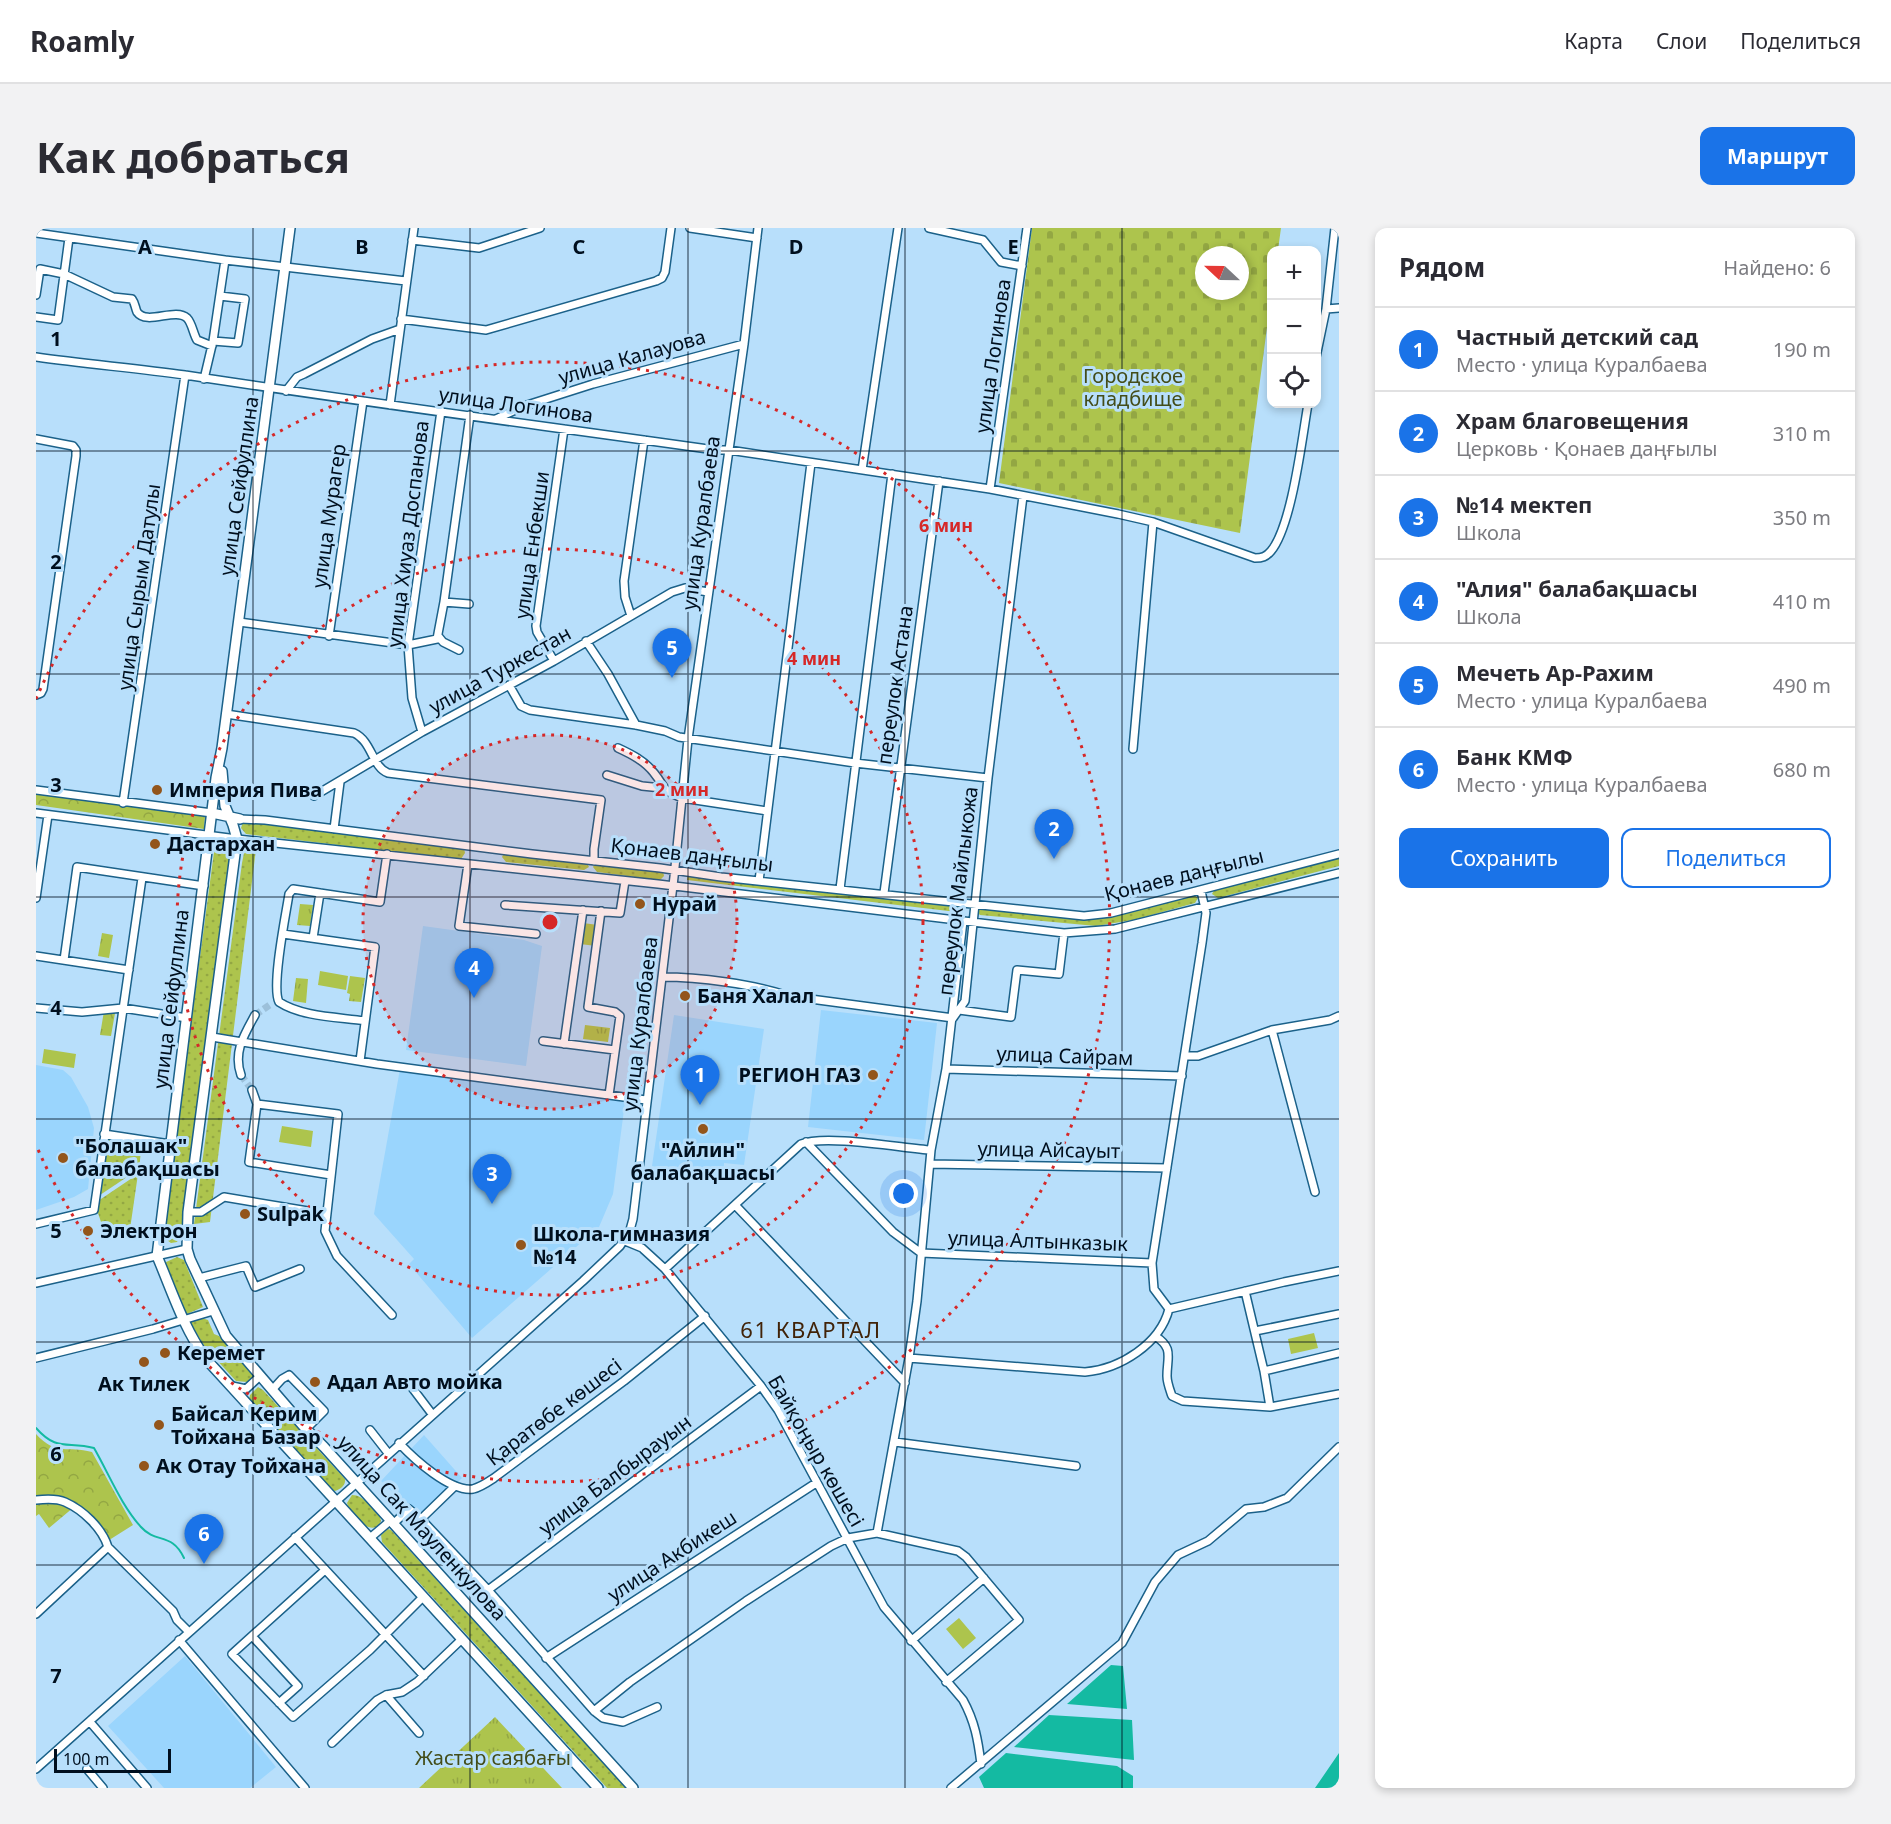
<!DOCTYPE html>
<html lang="ru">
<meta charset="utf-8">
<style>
body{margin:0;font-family:"Noto Sans",sans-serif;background:#f2f2f3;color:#2b2b33}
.controls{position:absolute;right:18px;top:18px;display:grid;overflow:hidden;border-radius:12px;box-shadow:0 3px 9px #0003}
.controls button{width:54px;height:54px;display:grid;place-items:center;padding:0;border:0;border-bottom:2px solid #e1e1e2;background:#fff;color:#2b2b33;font:30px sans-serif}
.compass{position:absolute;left:1159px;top:18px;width:54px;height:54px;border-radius:50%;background:#fff;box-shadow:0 3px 9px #0003;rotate:292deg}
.scale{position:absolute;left:18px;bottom:15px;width:117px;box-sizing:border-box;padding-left:6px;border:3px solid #000f1e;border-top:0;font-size:16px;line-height:21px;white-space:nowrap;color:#000f1e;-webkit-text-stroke:4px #b8dffb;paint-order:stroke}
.you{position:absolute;left:868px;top:966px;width:21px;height:21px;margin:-15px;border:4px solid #fff;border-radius:50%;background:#1a73e8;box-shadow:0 0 0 9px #1a73e833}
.badge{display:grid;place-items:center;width:39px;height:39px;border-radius:50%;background:#1a73e8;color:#fff;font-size:20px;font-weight:700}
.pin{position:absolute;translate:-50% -50px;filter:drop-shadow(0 2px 3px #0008)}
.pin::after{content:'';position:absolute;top:32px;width:21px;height:18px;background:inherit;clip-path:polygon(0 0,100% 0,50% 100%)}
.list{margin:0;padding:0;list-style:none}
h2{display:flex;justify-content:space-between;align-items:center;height:78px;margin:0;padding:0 24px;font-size:26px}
h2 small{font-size:20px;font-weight:400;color:#7c7c81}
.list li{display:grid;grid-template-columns:39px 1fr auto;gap:18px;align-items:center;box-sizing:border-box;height:84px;padding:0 24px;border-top:2px solid #e1e1e2}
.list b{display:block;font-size:22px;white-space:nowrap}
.list p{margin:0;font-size:20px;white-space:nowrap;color:#7c7c81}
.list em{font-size:20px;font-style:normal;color:#7c7c81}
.actions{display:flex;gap:12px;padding:18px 24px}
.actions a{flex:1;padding:14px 0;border:2px solid #1a73e8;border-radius:12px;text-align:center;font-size:21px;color:#1a73e8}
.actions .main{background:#1a73e8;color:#fff}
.icon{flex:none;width:33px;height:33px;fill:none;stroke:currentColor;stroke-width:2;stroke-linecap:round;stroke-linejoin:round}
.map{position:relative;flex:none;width:1303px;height:1560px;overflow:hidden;border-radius:12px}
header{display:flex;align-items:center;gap:36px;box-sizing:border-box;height:84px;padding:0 30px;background:#fff;border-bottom:2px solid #e1e1e2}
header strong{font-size:28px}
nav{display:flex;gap:33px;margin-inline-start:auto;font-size:21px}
.intro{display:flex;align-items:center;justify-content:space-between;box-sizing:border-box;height:144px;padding:0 36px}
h1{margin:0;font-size:42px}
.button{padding:15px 27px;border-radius:12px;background:#1a73e8;color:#fff;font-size:21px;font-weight:700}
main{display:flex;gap:36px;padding:0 36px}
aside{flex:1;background:#fff;border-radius:12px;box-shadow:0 3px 9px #0003}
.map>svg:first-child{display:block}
</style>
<header>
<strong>Roamly</strong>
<nav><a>Карта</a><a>Слои</a><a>Поделиться</a></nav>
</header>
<div class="intro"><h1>Как добраться</h1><a class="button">Маршрут</a></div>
<main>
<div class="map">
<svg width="1303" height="1560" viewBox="0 0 1303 1560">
<defs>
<pattern id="grass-dots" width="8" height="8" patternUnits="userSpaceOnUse" patternTransform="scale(1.5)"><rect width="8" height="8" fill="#adc44d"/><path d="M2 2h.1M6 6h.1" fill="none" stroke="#93a743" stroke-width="1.8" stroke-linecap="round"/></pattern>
<pattern id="forest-crowns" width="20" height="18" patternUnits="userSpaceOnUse" patternTransform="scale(1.5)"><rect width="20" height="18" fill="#adc44d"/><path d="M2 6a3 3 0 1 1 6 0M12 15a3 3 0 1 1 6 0" fill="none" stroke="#93a743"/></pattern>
<pattern id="cemetery-stones" width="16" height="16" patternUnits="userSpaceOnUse" patternTransform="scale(1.5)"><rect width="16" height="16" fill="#adc44d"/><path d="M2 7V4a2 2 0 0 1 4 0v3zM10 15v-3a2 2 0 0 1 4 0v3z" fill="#93a743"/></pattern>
<pattern id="park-tufts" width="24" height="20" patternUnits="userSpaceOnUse" patternTransform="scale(1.5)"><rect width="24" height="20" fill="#adc44d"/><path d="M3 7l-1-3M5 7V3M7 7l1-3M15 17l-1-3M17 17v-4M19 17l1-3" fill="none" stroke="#93a743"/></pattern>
</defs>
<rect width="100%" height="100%" fill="#b8dffb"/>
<path fill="#9ad5fd" d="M387,698l101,14 18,6 -16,120 -120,-16z
M785,782l116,13 -13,117 -116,-13z
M638,787l90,14 -20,136 -20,-2 -1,16 -71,-13z
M0,837l27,5 8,7 17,30 6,21 -6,61 -14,8 -38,13z
M364,841l225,33 -12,92 -14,33 -127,111 -63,-74 5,-5 -40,-45z
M388,1207l38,43 -41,41 -40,-38z
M149,1428l91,111 -26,21h-86l-56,-62z"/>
<path fill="url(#grass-dots)" d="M211,593l217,27 1,5 -4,6h-5l-210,-25 -5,-6 2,-6z
M188,614l6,3 1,6 -49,382 -5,9 -6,1 -7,-5v-11l50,-375 2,-7z
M212,620l8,1 -46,373 -16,2 48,-361 2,-10z
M468,625l82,8 3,6 -5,3 -78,-8 -4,-5z
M1303,627v11l-121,32 -6,-4 3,-6z
M559,635l68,8 1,5 -3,3 -3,1 -61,-8 -4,-5z
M652,645l273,33 1,2 -5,4 -270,-32z
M1158,667l4,3 -3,5 -62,17 -37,6 -116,-11 -3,-3 2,-5 121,9z
M71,909l35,5 -3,27 -39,26z
M102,946l-9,62 -22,4 -10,-30 1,-9z
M141,1029l7,3 19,47 -16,7 -3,-2 -20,-49z
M166,1090l6,2 6,14 5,2 33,36 1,5 -6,5 -11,-1 -31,-34 -14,-23v-2z
M222,1159l5,3 82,89c1,6 -4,10 -10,12l-4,-1 -82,-90 1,-5z
M316,1267c12,0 20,14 28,22l1,4c-8,19 -31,-7 -34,-18z
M352,1301l3,1 235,258h-19l-225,-246 -1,-7z"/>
<path fill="url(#forest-crowns)" d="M0,565l169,23 -1,13 -168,-24z
M0,1206c21,23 31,11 56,18l41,73 -27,17 -32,-35 -25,21 -10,-14 -3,2z"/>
<path fill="url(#cemetery-stones)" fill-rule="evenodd" d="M996,0h249l-3,22h-6l-1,47 -31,236 -241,-50zM1168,27h36v36h-36z"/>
<path fill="url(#park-tufts)" d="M264,676l13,1 -3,21 -13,-1z
M66,705l11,2 -4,23 -11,-2z
M314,748l15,2 -4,24 -12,-1 1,-7 -3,-1z
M260,750l12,1 -2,24 -13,-2z
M68,783l11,2 -4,23 -11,-1z
M549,797l25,3 -2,14 -25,-3z
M459,1489l67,71h-143z"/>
<path fill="#adc44d" d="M547,695l15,2 -2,21 -16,-2z
M284,743l28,5 -2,14 -28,-5z
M8,821l32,5 -2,14 -32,-5z
M246,898l31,5 -2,16 -32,-5z
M1278,1105l4,15 -27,6 -3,-15z
M923,1390l17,20 -13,11 -17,-20z"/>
<path fill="#14baa2" d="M1075,1437l12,1 4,43 -60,-5z
M1013,1487l83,5 2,40 -120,-13z
M970,1525l111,13 16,10v12h-149l-5,-11z
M1303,1525v35h-24z"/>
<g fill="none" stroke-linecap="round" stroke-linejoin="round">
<path stroke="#14baa2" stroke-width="2" d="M0,1200c21,24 31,13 58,20 15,26 27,57 47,79 15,17 31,5 43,31"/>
<path stroke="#9cc0da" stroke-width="7" stroke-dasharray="7 3.5" stroke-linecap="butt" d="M219,787l16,-11
M205,847l11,15"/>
<defs>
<path id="minor" d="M654,0l67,10
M893,0l54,12 18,22 21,4
M0,5l189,27 181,21
M376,12l67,8 61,-20
M0,67l4,-26 24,5 49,23 19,2c3,4 3,8 5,13 10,14 38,-5 50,6 5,5 6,15 10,22l15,6
M1290,81l13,-1
M0,89l22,3 11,-82
M365,91l85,11 170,-49 6,-3 3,-6 6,-44
M177,113l25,2 7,-44 -25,-3
M0,129c49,7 99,11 149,18 176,27 353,50 530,75h14l261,39 128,25 35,8 102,36c7,0 11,-1 16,-7 21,-25 31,-113 37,-147
M1280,129l10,-48 9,-81
M168,151l9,-38 12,-81
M250,163l11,-14 7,-3 68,-35 28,-10
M354,177l24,-177
M460,191l28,-13 69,-22 151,-40
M0,211l37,7 3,4v6l-33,233 -2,4 -5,2
M826,242l36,-242
M954,261l37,-261
M408,374l25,2
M595,388l-6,-19 -1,-16 20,-141
M203,394l169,23 29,-6 7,-37 26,-187
M293,408l34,-235
M403,409l4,5 16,8
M550,413l22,33 28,51
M518,433l-17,-29 -1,-6 28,-197
M473,457l12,21 9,4 106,15 29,6 14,6 176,26 133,15
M190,486l128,19c18,8 18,34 34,40l213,27 -7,49v12
M386,504l-10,-34 -4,-53 33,-234
M582,520c13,6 27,13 36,25 13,16 6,16 28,25l85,13
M1097,521l20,-227
M571,547l35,11 20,2
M0,562l176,23
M278,568l108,-64 132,-71 118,-69 13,-4 23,4
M87,575l62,-428
M0,585l201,26 421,45 406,49 51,-4 224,-56
M204,591l25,1 267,34 128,14 61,9 363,39 27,-3 228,-59
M298,601l6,-47
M432,636l-9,62 77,8
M723,653l52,-418
M804,661l52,-415
M848,665l55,-412
M0,670l12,-83
M469,677l115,8 5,-32
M565,683l-13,96 27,5 5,4 -11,79
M247,706l92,13 -15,114
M277,710l7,-45
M0,728l93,14
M28,732l13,-93 127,19
M626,749c37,0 91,7 126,19l165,22
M0,780l46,4 41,-4 64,10
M923,782l52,7 6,-47 42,4 5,-41
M917,790l12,-17 23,-223 35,-282
M329,793c-27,-4 -63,-4 -86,-19 -8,-16 7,-88 10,-108l4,-5 87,13 7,-48
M1236,802l43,162
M176,809l165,27 269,36
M507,813l72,9
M528,816l19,-134
M1150,828h12l74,-26 58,-10 9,-4
M910,841l236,7
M205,847c-8,-23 3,-40 14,-60
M216,862l5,14 -8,58 82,13
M221,876l81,10 -13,117 12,25 55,59
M68,906l66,10
M770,914l87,90 28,21 231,10
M894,936l237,4
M700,978l169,177
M152,984h13l23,-15 102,17
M0,996l58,-14 48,-332
M589,1013l17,7 23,21 96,117 17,24 106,197 79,93c12,22 15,40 18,64
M629,1041l136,-125c24,-10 101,4 130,6
M163,1050l47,-12 9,21 45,-18
M0,1055l151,-34
M1209,1063l19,80 6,36
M1133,1081l-15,-20 -2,-26 50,-320 4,-30 -5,-22
M1133,1081l115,-27 55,-11
M1219,1103l84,-17
M1119,1108c19,12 12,21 12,40 0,7 3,14 5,20l11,5 87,6 69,-13
M0,1130l117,-29 60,-18
M873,1130l176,14c35,-3 75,-28 84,-63
M1228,1143l75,-18
M371,1153l25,33
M196,1158l14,3 14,-13
M236,1162l10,-11 7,-4 35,36 -18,18
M334,1202l18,23
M859,1214l181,24
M363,1215c15,16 51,49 74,46 8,-2 15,-7 21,-11l130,-97 81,-65
M0,1272c9,-1 20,-2 29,2 18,8 37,26 43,45l65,64 4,9 11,11
M385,1291l34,-33
M357,1296l16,-15 12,10 67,71 106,121 9,7 20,4 34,-15
M841,1305l32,-175 8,-57 14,-151 15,-81 17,-148
M259,1309l129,139
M334,1310l20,-17
M289,1342l-93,84 61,63 77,-67 53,-53
M452,1362l273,-204
M0,1386l72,-67
M216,1408l46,50 -19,17
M143,1412l126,148
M875,1413l73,-63
M510,1430l270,-175
M350,1467l33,38
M558,1483l36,-29 116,-81 85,-55 17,-8 29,-5 81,18 8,6 53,63 -73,62
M54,1494l57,66
M296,1515l45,-43 9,-5 16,-3 15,-10 45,-43
M0,1541l547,-488 37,-35 10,-16 3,-11 41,-342 14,-138 56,-395 14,-116
M51,1541l16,19
M915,1560l171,-145 33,-61 23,-27 30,-14 38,-32 18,-2 23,-9 52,-51"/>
<path id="secondary" d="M254,0l-68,520 -6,30 -59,478c15,35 26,71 49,103l392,429
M186,543l3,35 8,19 4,14 -49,373 -1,37 3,10 36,77 80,93 18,18 309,341
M176,585l28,6"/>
</defs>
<use href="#minor" stroke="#1b6189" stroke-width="10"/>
<use href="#secondary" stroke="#1b6189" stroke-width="12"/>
<use href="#minor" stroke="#fff" stroke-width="7"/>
<use href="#secondary" stroke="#fff" stroke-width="9"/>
</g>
<path fill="none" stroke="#000f1e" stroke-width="1.5" stroke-opacity="0.55" d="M217,0v1560M434,0v1560M652,0v1560M869,0v1560M1086,0v1560M0,223h1303M0,446h1303M0,669h1303M0,891h1303M0,1114h1303M0,1337h1303"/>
<circle cx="514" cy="694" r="187" fill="#d62828" fill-opacity=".12"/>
<g fill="none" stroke="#d62828" stroke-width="3" stroke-dasharray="3 6">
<circle cx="514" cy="694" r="187"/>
<circle cx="514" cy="694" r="373"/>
<path d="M0 471A560 560 0 1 1 0 917"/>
</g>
<g fill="#93551b" stroke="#b8dffb" stroke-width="2">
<circle cx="121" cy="562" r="6"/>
<circle cx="119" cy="616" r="6"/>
<circle cx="604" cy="676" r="6"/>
<circle cx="649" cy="768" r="6"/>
<circle cx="837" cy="847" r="6"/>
<circle cx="667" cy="901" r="6"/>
<circle cx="27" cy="930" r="6"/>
<circle cx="209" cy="986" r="6"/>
<circle cx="52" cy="1003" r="6"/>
<circle cx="485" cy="1017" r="6"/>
<circle cx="129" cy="1125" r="6"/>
<circle cx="108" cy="1134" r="6"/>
<circle cx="279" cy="1154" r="6"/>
<circle cx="123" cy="1197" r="6"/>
<circle cx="108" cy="1238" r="6"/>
</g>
<g text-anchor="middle" stroke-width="6" stroke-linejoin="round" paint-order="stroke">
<g font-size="20" fill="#000f1e" stroke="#b8dffb">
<text transform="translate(957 128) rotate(-82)" y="7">улица Логинова</text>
<text transform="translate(596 129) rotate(-16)" y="7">улица Калауова</text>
<text transform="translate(480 177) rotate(8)" y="7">улица Логинова</text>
<text transform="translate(203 258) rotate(-82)" y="7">улица Сейфуллина</text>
<text transform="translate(293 288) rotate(-82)" y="7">улица Мурагер</text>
<text transform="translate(665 295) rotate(-82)" y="7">улица Куралбаева</text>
<text transform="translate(372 306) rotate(-83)" y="7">улица Хиуаз Доспанова</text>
<text transform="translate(496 317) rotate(-82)" y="7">улица Енбекши</text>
<text transform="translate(103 359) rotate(-82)" y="7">улица Сырым Датулы</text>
<text transform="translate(464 442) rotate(-29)" y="7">улица Туркестан</text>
<text transform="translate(859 457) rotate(-82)" y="7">переулок Астана</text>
<text transform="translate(656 627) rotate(7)" y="7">Қонаев даңғылы</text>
<text transform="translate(1148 647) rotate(-14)" y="7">Қонаев даңғылы</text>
<text transform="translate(922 663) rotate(-83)" y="7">переулок Майлыкожа</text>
<text transform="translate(135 771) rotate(-83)" y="7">улица Сейфуллина</text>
<text transform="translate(604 796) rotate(-83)" y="7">улица Куралбаева</text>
<text transform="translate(1029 828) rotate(2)" y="7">улица Сайрам</text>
<text transform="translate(1013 922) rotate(1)" y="7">улица Айсауыт</text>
<text transform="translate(1002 1013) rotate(2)" y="7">улица Алтынказык</text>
<text transform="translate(518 1184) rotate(-37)" y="7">Қаратөбе көшесі</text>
<text transform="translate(780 1223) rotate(60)" y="7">Байқоңыр көшесі</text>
<text transform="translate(579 1247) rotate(-37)" y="7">улица Балбырауын</text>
<text transform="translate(386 1300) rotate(48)" y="7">улица Сак Мауленкулова</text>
<text transform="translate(636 1328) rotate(-33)" y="7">улица Акбикеш</text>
</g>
<g font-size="20" fill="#434d19" stroke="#b8dffb">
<text x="1097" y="155">Городское<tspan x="1097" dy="23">кладбище</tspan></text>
<text x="457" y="1537">Жастар саябағы</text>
</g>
<g font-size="20" font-weight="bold" fill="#000f1e" stroke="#b8dffb" text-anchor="start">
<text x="133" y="569">Империя Пива</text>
<text x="131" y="623">Дастархан</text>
<text x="616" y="683">Нурай</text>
<text x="661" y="775">Баня Халал</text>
<text x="825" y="854" text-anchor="end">РЕГИОН ГАЗ</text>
<text x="39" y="925">"Болашак"<tspan x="39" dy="23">балабақшасы</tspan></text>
<text x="667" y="929" text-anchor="middle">"Айлин"<tspan x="667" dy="23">балабақшасы</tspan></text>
<text x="221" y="993">Sulpak</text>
<text x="64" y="1010">Электрон</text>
<text x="497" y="1013">Школа-гимназия<tspan x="497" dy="23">№14</tspan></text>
<text x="141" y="1132">Керемет</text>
<text x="291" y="1161">Адал Авто мойка</text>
<text x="108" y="1163" text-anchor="middle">Ак Тилек</text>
<text x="135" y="1193">Байсал Керим<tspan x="135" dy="23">Тойхана Базар</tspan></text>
<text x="120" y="1245">Ак Отау Тойхана</text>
</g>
<g font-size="22" letter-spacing="1.5" fill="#412308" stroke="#b8dffb">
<text x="775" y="1110">61 КВАРТАЛ</text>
</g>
</g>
<g font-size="20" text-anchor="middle" font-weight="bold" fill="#000f1e" stroke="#b8dffb" stroke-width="6" stroke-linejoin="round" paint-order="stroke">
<text x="109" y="26">A</text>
<text x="326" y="26">B</text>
<text x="543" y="26">C</text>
<text x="760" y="26">D</text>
<text x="977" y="26">E</text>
<text x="20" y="118">1</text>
<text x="20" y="341">2</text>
<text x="20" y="564">3</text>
<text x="20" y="787">4</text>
<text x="20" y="1010">5</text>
<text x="20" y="1233">6</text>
<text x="20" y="1455">7</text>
</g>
<circle cx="514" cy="694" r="9" fill="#d62828" stroke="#b8dffb" stroke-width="3"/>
<g font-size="18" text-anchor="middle" font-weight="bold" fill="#d62828" stroke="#b8dffb" stroke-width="6" stroke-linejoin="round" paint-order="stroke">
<text x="910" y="304">6 мин</text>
<text x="778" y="437">4 мин</text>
<text x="646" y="568">2 мин</text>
</g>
</svg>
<div class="controls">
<button>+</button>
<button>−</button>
<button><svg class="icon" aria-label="locate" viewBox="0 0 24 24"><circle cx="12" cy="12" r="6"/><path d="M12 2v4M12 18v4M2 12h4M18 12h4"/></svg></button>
</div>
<svg class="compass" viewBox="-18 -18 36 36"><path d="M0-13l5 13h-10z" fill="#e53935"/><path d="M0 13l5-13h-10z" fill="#7c7c81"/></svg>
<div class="scale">100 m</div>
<div class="you"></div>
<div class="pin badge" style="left:664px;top:877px">1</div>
<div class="pin badge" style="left:1018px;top:631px">2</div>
<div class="pin badge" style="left:456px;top:976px">3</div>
<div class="pin badge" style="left:438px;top:770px">4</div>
<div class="pin badge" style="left:636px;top:450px">5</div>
<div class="pin badge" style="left:168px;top:1336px">6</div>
</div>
<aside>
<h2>Рядом<small>Найдено: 6</small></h2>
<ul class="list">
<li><span class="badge">1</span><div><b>Частный детский сад</b><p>Место · улица Куралбаева</p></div><em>190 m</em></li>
<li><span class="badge">2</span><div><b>Храм благовещения</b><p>Церковь · Қонаев даңғылы</p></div><em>310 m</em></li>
<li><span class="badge">3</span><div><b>№14 мектеп</b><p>Школа</p></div><em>350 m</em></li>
<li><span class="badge">4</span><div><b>&quot;Алия&quot; балабақшасы</b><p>Школа</p></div><em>410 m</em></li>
<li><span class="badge">5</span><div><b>Мечеть Ар-Рахим</b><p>Место · улица Куралбаева</p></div><em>490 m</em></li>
<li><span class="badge">6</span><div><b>Банк КМФ</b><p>Место · улица Куралбаева</p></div><em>680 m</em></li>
</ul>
<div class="actions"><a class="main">Сохранить</a><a>Поделиться</a></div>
</aside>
</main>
